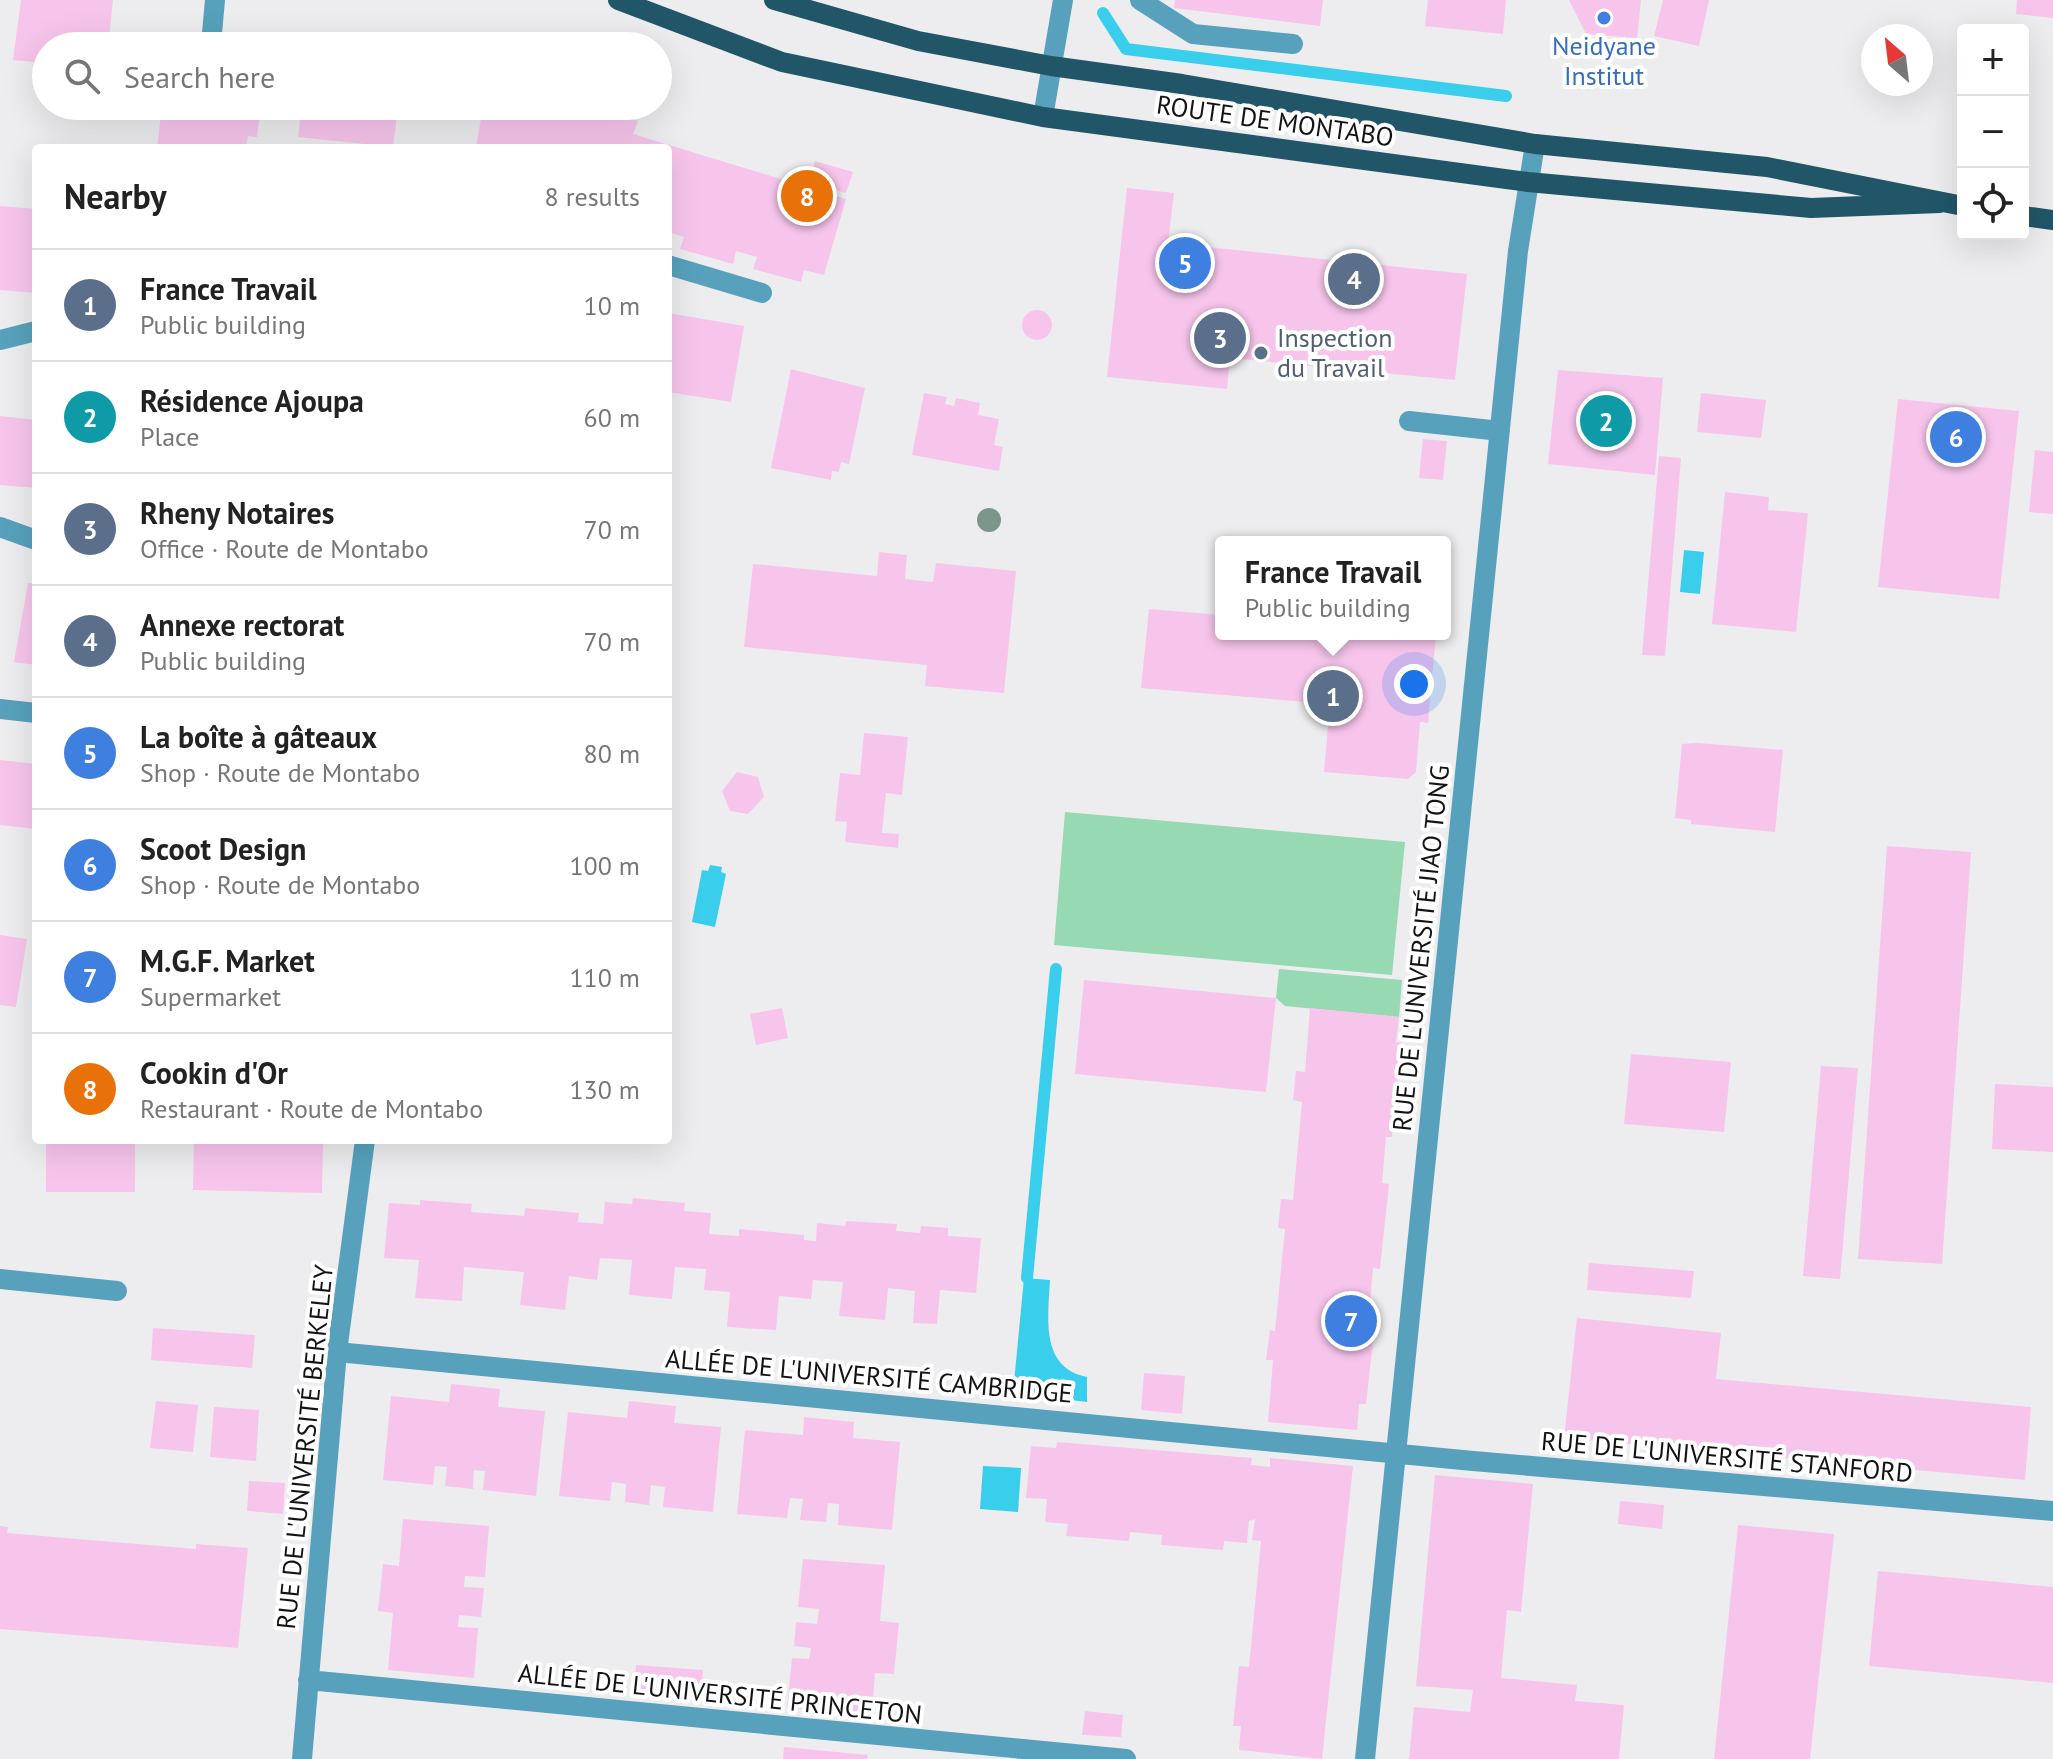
<!DOCTYPE html>
<meta charset="utf-8">
<style>
body{margin:0;font-family:"PT Sans",sans-serif;background:#f2f2f2;color:#222}
.controls{position:absolute;right:24px;top:24px;display:grid;overflow:hidden;border-radius:8px;box-shadow:0 8px 32px #0002}
.controls button{width:72px;height:72px;display:grid;place-items:center;padding:0;border:0;border-bottom:2px solid #e0e0e0;background:#fff;color:#222;font:40px sans-serif}
.compass{position:absolute;left:1861px;top:24px;width:72px;height:72px;border-radius:50%;background:#fff;box-shadow:0 8px 32px #0002;rotate:332deg}
.you{position:absolute;left:1414px;top:684px;width:28px;height:28px;margin:-20px;border:6px solid #fff;border-radius:50%;background:#1a73e8;box-shadow:0 0 0 12px #1a73e833}
.badge{display:grid;place-items:center;width:52px;height:52px;border-radius:50%;background:#8053cc;color:#fff;font-size:26px;font-weight:700}
.pin{position:absolute;translate:-50% -50%;border:4px solid #fff;box-shadow:0 2px 8px #0006}
.popup{position:absolute;left:1215px;top:536px;width:236px;height:104px;box-sizing:border-box;display:grid;place-content:center;border-radius:8px;background:#fff;filter:drop-shadow(0 2px 6px #0005);font-size:26px;white-space:nowrap;color:#767676}
.popup b{font-size:30px;color:#222}
.popup::after{content:'';position:absolute;left:50%;top:100%;margin-left:-16px;border:16px solid transparent;border-top-color:#fff}
.list{margin:0;padding:0;list-style:none}
h2{display:flex;justify-content:space-between;align-items:center;height:104px;margin:0;padding:0 32px;font-size:34px}
h2 small{font-size:26px;font-weight:400;color:#767676}
.list li{display:grid;grid-template-columns:52px 1fr auto;gap:24px;align-items:center;box-sizing:border-box;height:112px;padding:0 32px;border-top:2px solid #e0e0e0}
.list b{display:block;font-size:30px;white-space:nowrap}
.list p{margin:0;font-size:26px;white-space:nowrap;color:#767676}
.list em{font-size:26px;font-style:normal;color:#767676}
.icon{flex:none;width:44px;height:44px;fill:none;stroke:currentColor;stroke-width:2;stroke-linecap:round;stroke-linejoin:round}
.map{position:relative;flex:none;width:2053px;height:1759px;overflow:hidden}
.search{position:absolute;background:#fff;box-shadow:0 8px 32px #0002;left:32px;top:32px;width:640px;height:88px;display:flex;align-items:center;gap:20px;box-sizing:border-box;padding:0 28px;border-radius:44px;color:#767676;font-size:30px}
.panel{position:absolute;background:#fff;box-shadow:0 8px 32px #0002;left:32px;top:144px;width:640px;height:1000px;border-radius:8px}
.map>svg:first-child{display:block}
</style>
<div class="map">
<svg width="2053" height="1759" viewBox="0 0 2053 1759">
<rect width="100%" height="100%" fill="#ededef"/>
<path fill="#96d9b2" d="M1065,812l340,30 -13,133 -338,-30z
M1279,969l123,11 -3,37 -114,-11 -9,-8z"/>
<path fill="#39ceec" d="M1684,550l20,2 -4,42 -20,-2z
M710,865l12,2 -1,5 5,2 -11,53 -23,-5 10,-52 6,1z
M1024,1278l26,2c-2,38 -10,88 37,97v25l-74,-9z
M983,1466l38,2 -3,44 -38,-3z"/>
<g fill="none" stroke-linecap="round" stroke-linejoin="round">
<path stroke="#39ceec" stroke-width="12" d="M1103,13l23,36 380,47
M1027,1278l29,-309"/>
</g>
<path fill="#f7c5ec" d="M21,0h92l-5,46h-62v17l-33,-3z
M1175,0h148l-3,26 -146,-18z
M1428,0h78l-3,34 -78,-8z
M1569,0h72l-4,38 -51,-4z
M1663,0h46l-10,46 -45,-10z
M2017,0h36v18l-37,-4z
M162,106h38l-1,6 32,4 1,-10h29l-4,31 -9,-1 -2,12h-89z
M302,106h96l-5,41 -95,-10z
M483,106h101l54,15 -5,13 213,65 -22,76 -20,-5 -3,12 -48,-13 4,-12 -21,-6 -3,13 -53,-15 4,-12 -16,-5v-84h-192z
M815,161l38,11 -7,21 -37,-11z
M1127,188l47,5 -6,50 299,31 -12,106 -225,-22 -3,31 -120,-12z
M0,206l36,3v84l-36,-3z
M1022 325a15 15 0 1 1 30 0a15 15 0 1 1-30 0Z
M668,313l76,13 -13,76 -63,-10z
M791,369l74,19 -16,76 -8,-2 -2,10 -7,-1 -1,9 -60,-12z
M1558,370l105,8 -8,97 -107,-11z
M924,393l23,4 -2,7 9,2 2,-8 24,5 -2,12 21,4 -5,26 9,2 -4,24 -87,-16z
M1701,393l65,7 -5,38 -64,-6z
M1898,399l121,12 -20,188 -121,-12z
M0,416l36,4v68l-36,-3z
M1423,439l24,2 -4,39 -24,-2z
M2035,450l18,2v62l-24,-2z
M1659,456l22,2 -16,198 -23,-1z
M1725,492l44,5 -1,13 40,3 -12,119 -84,-8z
M879,552l28,3 -2,24 28,3 3,-19 80,8 -12,122 -79,-7 2,-21 -183,-18 9,-83 124,12z
M28,583l8,1v81l-22,-3z
M1149,609l72,6v19h215l-8,89 -8,-1 -4,50 -8,7 -84,-7 6,-68 -189,-16z
M864,733l44,4 -6,58 -16,-2 -4,40 17,1 -1,14 -53,-6 2,-20 -12,-1 5,-48 20,2z
M1698,743l85,7 -8,82 -84,-8v-4l-16,-2 7,-74z
M0,760l36,4v65l-36,-4z
M737,772l21,5 6,20 -16,17 -18,-3 -8,-20z
M1887,846l84,6 -29,412 -84,-5z
M0,935l27,4 -11,68 -16,-2z
M1084,980l192,18 -10,94 -191,-18z
M782,1008l6,30 -32,7 -6,-31z
M1310,1008l89,9 -3,25 5,1 -9,94h-6l-4,46 7,1 -9,85 -7,-1 -4,45 7,1 -10,90h-7l-2,26 -89,-8 5,-62h-7l4,-30 5,1 10,-102 -7,-1 3,-29 12,1 9,-98 -9,-2 3,-29 9,1z
M1631,1054l100,8 -7,70 -100,-8z
M1821,1066l37,2 -18,211 -37,-3z
M1995,1084l58,3v65l-61,-3z
M46,1140h89v52h-89z
M194,1140h129l-1,53 -129,-3z
M633,1198l52,5 -1,8 27,2 -2,21 30,2v-7l65,6v5l12,1 1,-18 28,3 1,-5 51,3 -1,7 24,2 1,-7 27,2v8l33,2 -5,55 -36,-3 -3,34 -24,-1 2,-32 -27,-3 -3,32 -46,-4 4,-34 -30,-2 -2,19 -32,-3 -3,34 -19,-1 -30,-2 3,-35 -26,-2 2,-21 -31,-2 -3,32 -43,-4 3,-35 -32,-2 -3,22 -28,-4 -4,34 -45,-5 4,-33 -60,-5 -2,34 -47,-3 4,-38 -35,-2 5,-55 31,2v-5l52,4 -1,8 53,4 1,-8 54,5 -1,9 25,2 2,-22 27,2z
M1589,1263l105,8 -3,27 -104,-8z
M1577,1318l144,15 -5,46 315,28 -6,73 -461,-42z
M153,1328l102,7 -3,33 -101,-8z
M1144,1373l41,3 -3,38 -41,-4z
M451,1384l49,5 -2,18 47,4 -9,85 -53,-6 2,-19 -11,-1 -1,19 -28,-3 2,-19 -12,-1 -2,19 -50,-5 8,-84 58,6z
M156,1401l42,4 -5,47 -43,-4z
M629,1401l47,5 -2,17 47,4 -8,85 -50,-5 2,-20 -14,-2 -2,20 -24,-3 1,-18 -14,-2 -2,19 -51,-5 9,-84 59,6z
M214,1407l45,3 -3,51 -46,-4z
M804,1417l50,5 -1,16 47,4 -8,88 -54,-5 1,-21 -11,-1 -2,19 -26,-2 3,-21 -13,-1 -3,20 -50,-4 8,-84 58,5z
M1057,1442l195,16 -1,7 19,2v-9l83,8 -31,293 -83,-9 2,-24h-8l6,-60 10,1 12,-126 -9,-1 3,-21 -6,2 -2,22 -23,-2 -1,9 -62,-5 1,-10 -32,-3 -1,9 -63,-5 2,-12 -23,-2 2,-23 -21,-1 5,-52 25,2z
M1435,1475l98,9 -12,128 -14,-2 -6,68 76,7 -2,16 49,4 -5,54h-210l5,-52 56,5 3,-22 -57,-4z
M249,1481l36,2 -2,31 -36,-3z
M1620,1501l44,4 -2,24 -44,-5z
M403,1519l86,7 -4,51 -20,-1 -1,11 20,1 -3,29 -22,-2 -1,12 20,1 -4,50 -86,-8 5,-57 -15,-2 5,-47 16,2z
M1738,1525l96,9 -24,225h-96z
M0,1526l8,1 -1,6 189,16v-5l52,4 -10,100 -238,-19z
M803,1559l82,6 -5,56 19,2 -5,51 -19,-1 -3,42 -85,-7 5,-50 17,1 2,-11 -17,-2 2,-24 21,2 2,-15 -21,-2z
M1878,1571l175,16v96l-184,-17z
M636,1665l67,5 -2,25 -67,-5z
M1085,1711l38,4 -2,22 -39,-2z
M784,1747l84,8 -1,4h-84z"/>
<g fill="none" stroke-linecap="round" stroke-linejoin="round">
<path stroke="#57a1bc" stroke-width="20" d="M1140,0l53,34 100,10
M211,44l4,-44
M1043,117l20,-117
M668,265l94,28
M0,340l36,-9
M1409,421l91,10
M0,527l36,13
M0,709l36,4
M0,1279l117,12
M337,1352l1136,109 580,50
M308,1680l818,79
M302,1759l35,-407 28,-212
M1365,1759l153,-1508 17,-107"/>
<path stroke="#205668" stroke-width="20" d="M618,0l164,62 261,55 485,65 283,26 129,-5
M774,0l144,41 133,25 131,18 353,60 232,23 196,39
M2023,216l30,4"/>
</g>
<circle fill="#7c9489" cx="989" cy="520" r="12"/>
<circle fill="#3f7fe0" stroke="#fff" stroke-width="3" cx="1604" cy="18" r="8"/>
<circle fill="#5c6f8a" stroke="#fff" stroke-width="3" cx="1261" cy="353" r="8"/>
<g text-anchor="middle" stroke-width="8" stroke-linejoin="round" paint-order="stroke">
<g font-size="26" fill="#366cbe" stroke="#fff">
<text x="1604" y="55">Neidyane<tspan x="1604" dy="30">Institut</tspan></text>
</g>
<g font-size="26" fill="#131314" stroke="#fff">
<text transform="translate(1275 121) rotate(8)" y="9">ROUTE DE MONTABO</text>
<text transform="translate(1421 948) rotate(-84)" y="9">RUE DE L'UNIVERSITÉ JIAO TONG</text>
<text transform="translate(869 1376) rotate(5)" y="9">ALLÉE DE L'UNIVERSITÉ CAMBRIDGE</text>
<text transform="translate(305 1447) rotate(-84)" y="9">RUE DE L'UNIVERSITÉ BERKELEY</text>
<text transform="translate(1727 1457) rotate(5)" y="9">RUE DE L'UNIVERSITÉ STANFORD</text>
<text transform="translate(720 1694) rotate(6)" y="9">ALLÉE DE L'UNIVERSITÉ PRINCETON</text>
</g>
<g font-size="26" fill="#4e5e75" stroke="#fff" text-anchor="start">
<text x="1277" y="347">Inspection<tspan x="1277" dy="30">du Travail</tspan></text>
</g>
</g>
</svg>
<div class="controls">
<button>+</button>
<button>−</button>
<button><svg class="icon" aria-label="locate" viewBox="0 0 24 24"><circle cx="12" cy="12" r="6"/><path d="M12 2v4M12 18v4M2 12h4M18 12h4"/></svg></button>
</div>
<svg class="compass" viewBox="-18 -18 36 36"><path d="M0-13l5 13h-10z" fill="#e53935"/><path d="M0 13l5-13h-10z" fill="#767676"/></svg>
<div class="you"></div>
<div class="pin badge" style="left:1333px;top:696px;background:#5c6f8a">1</div>
<div class="popup"><b>France Travail</b>Public building</div>
<div class="pin badge" style="left:1606px;top:421px;background:#0f9aa8">2</div>
<div class="pin badge" style="left:1220px;top:338px;background:#5c6f8a">3</div>
<div class="pin badge" style="left:1354px;top:279px;background:#5c6f8a">4</div>
<div class="pin badge" style="left:1185px;top:263px;background:#3f7fe0">5</div>
<div class="pin badge" style="left:1956px;top:437px;background:#3f7fe0">6</div>
<div class="pin badge" style="left:1351px;top:1321px;background:#3f7fe0">7</div>
<div class="pin badge" style="left:807px;top:196px;background:#e8710a">8</div>
<div class="search"><svg class="icon" aria-label="search" viewBox="0 0 24 24"><circle cx="10" cy="10" r="6"/><path d="M15 15l6 6"/></svg>Search here</div>
<section class="panel">
<h2>Nearby<small>8 results</small></h2>
<ul class="list">
<li><span class="badge" style="background:#5c6f8a">1</span><div><b>France Travail</b><p>Public building</p></div><em>10 m</em></li>
<li><span class="badge" style="background:#0f9aa8">2</span><div><b>Résidence Ajoupa</b><p>Place</p></div><em>60 m</em></li>
<li><span class="badge" style="background:#5c6f8a">3</span><div><b>Rheny Notaires</b><p>Office · Route de Montabo</p></div><em>70 m</em></li>
<li><span class="badge" style="background:#5c6f8a">4</span><div><b>Annexe rectorat</b><p>Public building</p></div><em>70 m</em></li>
<li><span class="badge" style="background:#3f7fe0">5</span><div><b>La boîte à gâteaux</b><p>Shop · Route de Montabo</p></div><em>80 m</em></li>
<li><span class="badge" style="background:#3f7fe0">6</span><div><b>Scoot Design</b><p>Shop · Route de Montabo</p></div><em>100 m</em></li>
<li><span class="badge" style="background:#3f7fe0">7</span><div><b>M.G.F. Market</b><p>Supermarket</p></div><em>110 m</em></li>
<li><span class="badge" style="background:#e8710a">8</span><div><b>Cookin d'Or</b><p>Restaurant · Route de Montabo</p></div><em>130 m</em></li>
</ul>
</section>
</div>
